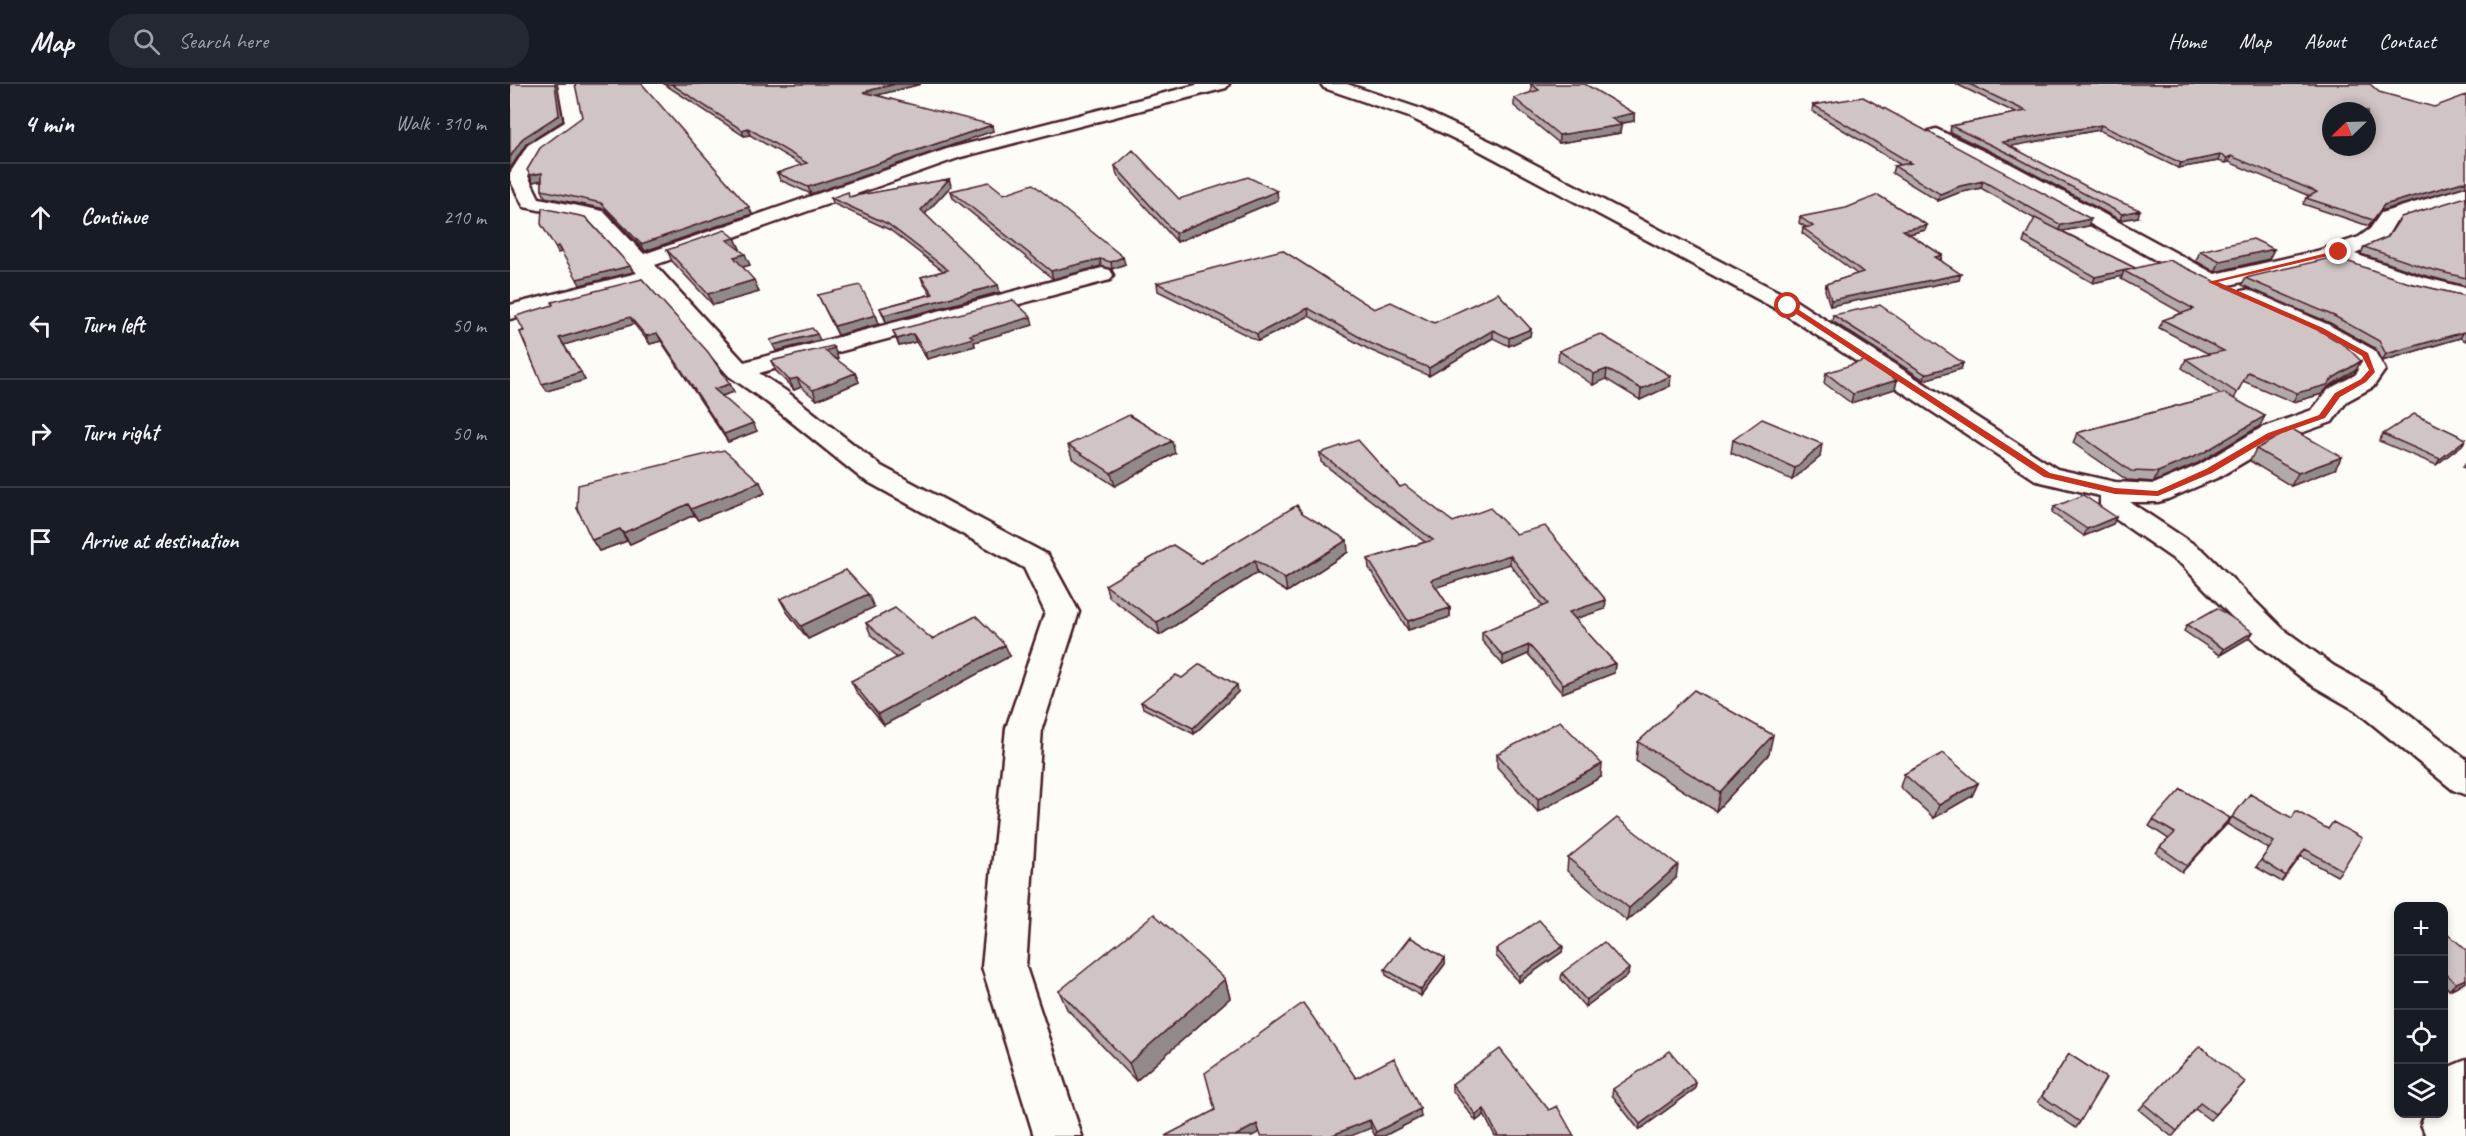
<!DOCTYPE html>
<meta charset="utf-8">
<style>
body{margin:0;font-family:Caveat,sans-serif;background:#242831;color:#f1f3f6}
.controls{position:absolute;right:18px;bottom:18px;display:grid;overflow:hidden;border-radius:12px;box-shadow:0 3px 9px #0003}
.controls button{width:54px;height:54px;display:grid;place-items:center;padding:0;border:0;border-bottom:2px solid #363941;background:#171b24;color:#f1f3f6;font:30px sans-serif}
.compass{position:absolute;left:1812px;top:18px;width:54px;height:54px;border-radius:50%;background:#171b24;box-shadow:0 3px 9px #0003;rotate:247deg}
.stop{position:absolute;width:18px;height:18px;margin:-14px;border:4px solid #c8321e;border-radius:50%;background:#fff}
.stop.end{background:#c8321e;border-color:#fff;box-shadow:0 2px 6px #0008}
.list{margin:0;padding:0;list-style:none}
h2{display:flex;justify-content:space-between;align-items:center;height:78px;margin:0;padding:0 24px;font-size:26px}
h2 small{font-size:20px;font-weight:400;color:#9ea1a6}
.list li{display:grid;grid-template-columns:39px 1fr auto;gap:18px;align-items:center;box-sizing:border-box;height:108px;padding:0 24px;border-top:2px solid #363941}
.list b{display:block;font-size:22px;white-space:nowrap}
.list em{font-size:20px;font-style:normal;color:#9ea1a6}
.icon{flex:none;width:33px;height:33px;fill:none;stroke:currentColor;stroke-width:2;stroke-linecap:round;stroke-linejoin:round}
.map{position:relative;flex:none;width:1956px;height:1052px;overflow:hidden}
header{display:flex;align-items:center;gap:36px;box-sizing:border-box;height:84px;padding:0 30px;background:#171b24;border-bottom:2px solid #363941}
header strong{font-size:28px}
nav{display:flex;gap:33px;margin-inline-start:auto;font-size:21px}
.search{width:420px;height:54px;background:#242831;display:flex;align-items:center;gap:15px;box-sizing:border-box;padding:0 21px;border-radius:24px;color:#9ea1a6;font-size:22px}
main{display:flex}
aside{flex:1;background:#171b24}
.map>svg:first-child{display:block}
</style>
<header>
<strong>Map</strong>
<div class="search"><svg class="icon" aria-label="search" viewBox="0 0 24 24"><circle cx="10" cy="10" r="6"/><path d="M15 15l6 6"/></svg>Search here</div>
<nav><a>Home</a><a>Map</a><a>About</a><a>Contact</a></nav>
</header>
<main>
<aside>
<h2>4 min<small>Walk · 310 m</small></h2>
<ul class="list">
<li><svg class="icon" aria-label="ahead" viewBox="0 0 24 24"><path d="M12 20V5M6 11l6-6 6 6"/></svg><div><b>Continue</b></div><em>210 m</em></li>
<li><svg class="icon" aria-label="left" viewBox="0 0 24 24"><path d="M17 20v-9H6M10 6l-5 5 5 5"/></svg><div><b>Turn left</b></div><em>50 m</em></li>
<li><svg class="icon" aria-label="right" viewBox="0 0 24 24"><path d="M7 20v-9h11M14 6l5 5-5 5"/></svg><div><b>Turn right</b></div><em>50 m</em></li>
<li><svg class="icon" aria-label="arrive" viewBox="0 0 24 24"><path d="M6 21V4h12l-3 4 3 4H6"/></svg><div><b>Arrive at destination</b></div></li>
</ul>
</aside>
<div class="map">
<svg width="1956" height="1052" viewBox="0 0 1956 1052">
<rect width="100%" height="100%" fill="#fdfcf7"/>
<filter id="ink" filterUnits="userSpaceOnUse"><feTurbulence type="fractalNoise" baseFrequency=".0167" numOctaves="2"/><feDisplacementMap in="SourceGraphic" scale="12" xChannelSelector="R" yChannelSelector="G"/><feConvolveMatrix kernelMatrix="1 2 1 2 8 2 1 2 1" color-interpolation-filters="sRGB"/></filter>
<g filter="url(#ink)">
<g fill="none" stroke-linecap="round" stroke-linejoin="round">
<defs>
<path id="street" d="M48,0h18l7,40 -41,29 -14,23 11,22 64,13 41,43 303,-105 253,-65h29l-3,4 -265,69 -306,108 89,97 358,-94 8,2 3,5 -3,5 -351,93 27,18 95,75 167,89 31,57 -37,116 -16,239 56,169h-48l-52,-169 24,-239 39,-116 -21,-44 -163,-90 -93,-75 -39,-27 -82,-92 -137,35v-14l127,-32 -48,-53 -65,-13 -14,-27v-7l18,-28 37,-23z
M811,0h26l74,25 73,34 302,158 261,168 58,13 39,2 45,-19 62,-37 51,-18 17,-21 26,-14 4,-5 -5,-11 -43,-24 -73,-33 -4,-5 4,-5 8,-2 8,2 75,33 45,25 11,20 -12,17 -26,14 -15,21 -51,18 -62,37 -51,22 -10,3h-28l74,49 79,78 51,37 47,26 85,67v36l-13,-5 -98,-80 -45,-26 -51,-39 -77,-80 -78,-54 -4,-6v-9l-63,-15 -257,-170 -300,-160 -71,-34 -85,-29z
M1426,45l73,34 206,111 102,-23 42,-14 11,-8 11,-16 85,-26v13l-70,21 -12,20 -29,13 67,23 44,11v14l-60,-15 -74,-26 -120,28 -8,-2 -209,-116 -66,-32 -2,-4 2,-4z
M1956,976v76h-40l-5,-12 4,-10h19v-36l5,-11z"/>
</defs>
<use href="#street" stroke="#4a1f2b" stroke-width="5"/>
<use href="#street" fill="#fdfcf7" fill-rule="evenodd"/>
</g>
<path fill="#b3a9a9" stroke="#4a1f2b" stroke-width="1.5" d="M154,0h257l-44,11 116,36 -182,63 -31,-14 -3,-7 25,-8 -52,-30 -6,1z
M1021,0l103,29v8l-15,3 2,1 -1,8 -61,10 -45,-37v-8l19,-6 -2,-1z
M1446,0h414l10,127 -11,15 -66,-22 3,-6 3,-2 -80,-34 -4,1 -7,-2 -40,7 -79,-38 -89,16 128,71 -18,3 -110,-59 -60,-29 1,-6 65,-13z
M1303,21l275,121 -26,5 73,37 226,93 -5,9 -28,17 -6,7 -29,8 -50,-21 -9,18 26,27 -62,37 -44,19 -27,-2 -54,-37 4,-10 143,-39 -38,-26 4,-9 23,-5 -50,-26 4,-8 19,-7 -61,-34 1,-3 -29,7 -70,-40 2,-6 10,-18 -54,-31 -23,5 -20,8 -46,-28 2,-7 7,-1 -89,-54z
M72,33l167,90 3,7 -107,37 -40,-42 -60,-12 -3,-7v-10l-9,2z
M605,82l64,33 99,1 -101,42 -60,-67z
M439,95l2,7 -26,28 75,78 -114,30 -6,-14 51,-14 -8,-11 -2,-6 22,-6 -53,-41 -56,-26 -3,-6 19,-1z
M441,107l53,3 121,70 -13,5 -11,-3 -48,13 -100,-81z
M1956,113v89l-43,-11 -62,-21 3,-7 24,-10z
M1290,133l127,8 -2,5 -16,4 33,21 -1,5 18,20 -129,26 -5,-16 1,-6 31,-10 -55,-41 1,-5 3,-1 -7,-4z
M225,154l5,11h-1l11,16 -7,2 16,25 -46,13 -41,-44 -5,-11z
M1764,165l-5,10 -54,13 -19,-11 4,-10z
M1735,194l164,5 57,13v45l-6,-3 -78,23 -7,-13 -45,-25 -88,-38z
M132,195l88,105 4,8 -12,4 35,35 -29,11 -67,-101 -11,3 -16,-20 -70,21 21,35 -38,11 -5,-7 -22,-52z
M647,199l217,26 60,14 97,6 -1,7 -21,10 -16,-8 -64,38 -59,-26 -61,-34 -51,25 -100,-50z
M308,211l58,20 3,9 -41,11z
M1323,231l130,48 -2,6 -37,11 -92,-59z
M523,241l-59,17 1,4 -48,13 -11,-17 -17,4 -6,-15z
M324,264l4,10 -3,1 20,14 4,9 -42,18 -16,-13 -7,3 -18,-19 -5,-10z
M1049,267l111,35 -30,14 -34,-21 -13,6 -35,-24z
M1316,289l71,7 -2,9 -44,14 -27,-20z
M1873,350l83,5 -4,6 -26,20 -57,-24z
M1223,356l87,17 -28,23 -61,-27z
M558,361l107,8 -60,33 -43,-28z
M1746,365l79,20 -44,17 -41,-25z
M810,369l80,34 53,35 63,12 89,75 -30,10 40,44 -1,10 -52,20 -34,-39 -25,11 -21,-24v-9l61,-25 -33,-43 -74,23 14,21v9l-42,13 -39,-62 -1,-9 57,-17 -104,-80z
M1956,378v7l-3,-2z
M255,409l-67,27 -4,-5 -64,29 -3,-3 -28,10 -22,-43z
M1544,423l62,10 -3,7 -29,12 -32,-23z
M792,429l46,39 -61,40 -30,-19 -97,62 -51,-38 -4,-12 96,-22z
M270,515l94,8 -66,32 -21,-27z
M356,539l66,16 78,17 -126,69 -27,-32 -6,-12 46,-23 -26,-23z
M1677,541l66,7 -4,6 -29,17 -36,-24z
M672,594l56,14 -44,42 -51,-26 -2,-6z
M1128,658l131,12 -53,57 -80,-50z
M987,670l104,23 -63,35 -41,-45z
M1394,690l74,9 -6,13 -38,22 -34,-31z
M1740,710l92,76 -5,6 -36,-20 -19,26 -26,-15 13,-18 -42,-25z
M1720,734l-4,7 -44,47 -26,-19 4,-6 9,-8 -20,-13 4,-6z
M1058,774l108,20 -49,43 -60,-50z
M1934,846l22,52 -17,8 -5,-6z
M1053,862l-1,6 -43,30 -23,-26v-7z
M935,874v6l-24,32 -35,-21 -1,-6z
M1052,889l66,2 -43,32 -24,-28z
M715,895l5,19 -94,83 -69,-72 -8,-18z
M1559,970l11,68 -4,6 -38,-26z
M846,994l65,39 -37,19h-9l-4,-8 -111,4z
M1735,998l-35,38 -15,-11 -22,27h-2l-32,-26 5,-6z
M942,1000l97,26 25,26h-79l-11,-21 -8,6 -24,-31z
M1103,1005h82l-56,41 -27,-35z"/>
<path fill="#928a89" stroke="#4a1f2b" stroke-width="1.5" d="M45,0h2l6,37 -37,23 -16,25v-12z
M385,0h26l-55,14 -3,-6z
M1124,29v8l-24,4 1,-7z
M482,41l1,6 -182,63 -3,-7z
M1111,41l-1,8 -61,10v-8z
M1591,41l-2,5 -98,18 1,-6z
M238,44l2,7 -6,1 -2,-6z
M1710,71l-2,6 -40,7 3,-5z
M1721,72l-2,6 -4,1 2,-5z
M32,89l4,6 -13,3 -3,-7z
M439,95l2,7 -28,30 -2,-6z
M1473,97l-2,7 -23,5 -20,8 2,-7 20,-8z
M1956,97v5l-86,25 -11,15 4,-6 11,-15z
M767,107l1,9 -101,42 -2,-9z
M239,123l3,7 -107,37 -4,-7z
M1630,126l-2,7 -18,3 2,-6z
M1581,135l-3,7 -30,6 3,-7z
M1417,141l-2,5 -24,6 2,-6z
M225,154l5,11 -8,2 -5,-11z
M48,162l3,6 -3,1 -3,-6z
M1764,165l-5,10 -54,13 5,-11z
M235,170l5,11 -11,3 -5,-11z
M1432,171l-2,6 -5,-4z
M613,173l2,7 -13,5 -1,-7z
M590,175l1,7 -48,13 -2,-8z
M120,182l3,6 -53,13 -3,-6z
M1625,184l-11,3 -2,5 -29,7 2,-6z
M1451,190l-2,6 -129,26 1,-6z
M244,196l5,12 -46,13 -5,-11z
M488,201l2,7 -114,30 -2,-7z
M798,224l1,8 -51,25 -1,-7z
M366,231l3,9 -41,11 -4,-9z
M120,233l4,7 -70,21 -5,-7z
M521,233l2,8 -59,17 1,4 -48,13 -2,-7 45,-17z
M1021,245l-1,7 -21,10v-8z
M983,246v8l-64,38v-8z
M1954,248l-4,6 -78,23 4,-7z
M147,249l4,8 -11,3 -4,-8z
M307,250l3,6 -44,11 -3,-6z
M403,250l3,8 -17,4 -2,-7z
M324,264l4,10 -9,3 -4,-10z
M1851,277l-5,9 -28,17 -6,7 -29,8 4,-9 36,-15z
M1453,279l-2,6 -37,11 1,-6z
M1097,285l-1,10 -13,6 1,-11z
M71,288l4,8 -38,11 -5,-7z
M345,289l4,9 -42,18 -4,-10z
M1161,292l-1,10 -30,14 1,-11z
M287,294l4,9 -7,3 -5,-10z
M1387,296l-2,9 -44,14 2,-9z
M220,300l4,8 -16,5 -4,-8z
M1755,332l-5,10 -62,37 -44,19 4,-10z
M243,339l4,8 -29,11 -4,-8z
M1956,355l-4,6 -26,20 4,-6z
M662,357l3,12 -60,33 -4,-13z
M1312,360l-2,13 -28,23 3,-12z
M1832,373l-7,12 -44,17 7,-13z
M250,398l5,11 -67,27 -7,-11z
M178,420l6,11 -64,29 -7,-11z
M1606,433l-3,7 -29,12 3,-7z
M110,445l7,12 -28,10 -7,-11z
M837,456l1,12 -61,40 -2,-13z
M1000,471v9l-79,25v-9z
M745,476l2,13 -97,62 -3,-13z
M358,510l6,13 -66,32 -7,-13z
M1096,516l-1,9 -36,12v-9z
M940,524v9l-42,13v-9z
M1743,548l-4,6 -29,17 4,-6z
M495,561l5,11 -126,69 -6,-11z
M1019,561l-1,9 -25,11v-9z
M1105,579l-1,10 -52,20 1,-9z
M727,601l1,7 -44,42 -1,-6z
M1263,651l-4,19 -53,57 4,-19z
M1092,680l-1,13 -63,35v-13z
M1468,699l-6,13 -38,22 5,-13z
M1720,734l-4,7 -44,47 5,-6z
M1168,781l-2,13 -49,43 2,-13z
M1053,862l-1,6 -43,30v-6z
M935,874v6l-24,32v-6z
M1119,885l-1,6 -43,32 1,-7z
M715,895l5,19 -94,83 -7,-18z
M1956,895v3l-17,8 7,-7z
M1186,999l-1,6 -56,41 1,-6z
M910,1025l1,8 -37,19h-8v-4z
M974,1025v6l-8,6v-6z
M860,1036l1,8 -20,8h-21z
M747,1040l3,8 -8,4h-17z"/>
<path fill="#d0c5c4" stroke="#4a1f2b" stroke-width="1.5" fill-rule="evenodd" d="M0,0h45l4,31 -36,23 -13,19z
M65,0h67l107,123 -108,37 -40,-41 -59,-13v-17l-12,2 -3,-5 13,-22 42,-31z
M161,0h224l-32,8 129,33 -184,62 -31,-14 30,-10 -59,-35 -6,2z
M1021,0h54l49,29 -23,5 10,7 -62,10 -45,-37 25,-8z
M1459,0h401l9,8 55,15 32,-12v86l-82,24 -11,15 -67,-22 11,-6 -86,-36 -4,2 -7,-3 -39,8 -80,-38 -99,17 97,51 41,17 -18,4 -110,-59 -61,-29 75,-15zM1821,27h36v36h-36z
M1353,13l228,122 -30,6 -78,-44 -23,5 -20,8 -46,-28 17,-3 -98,-58z
M623,66l46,49 69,-22 29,14 -102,42 -60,-67z
M439,95l-28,31 77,75 -114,30 -4,-7 53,-14 -12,-17 27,-7 -60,-46 -57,-26 17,-6 1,5z
M479,98l15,12 29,-10 90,73 -12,5 -11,-3 -49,12 -100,-80z
M1368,111l49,30 -24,5 39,25 -7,2 26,17 -130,26 -5,-16 37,-12 -60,-44 10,-2 -13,-9 46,-9z
M1956,113v81l-40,-10 -62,-21 24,-10 13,-20z
M32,124l43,9 45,49 -53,13 -19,-33 -3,1 -14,-23z
M1525,134l100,50 -40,9 -70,-40z
M215,146l10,8 -8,2 18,14 -11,3 20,23 -46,14 -41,-44z
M1743,155l21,10 -54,12 -20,-10z
M772,166l92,59 17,-7 43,21 64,-30 33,36 -22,9 -16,-8 -64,38 -59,-25 -62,-35 -51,26 -100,-51z
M1825,173l74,26 57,13v36h-2l-78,22 -7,-13 -45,-25 -89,-38z
M1659,176l150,70 27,16 15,15 -28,17 -6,7 -30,8 -49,-21 -11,21 -51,-34 38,-8 -61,-31 31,-11 -70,-38z
M132,195l66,73 22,32 -16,5 39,34 -29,11 -67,-101 -11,3 -16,-19 -71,21 22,34 -39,12 -22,-52 4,-1 -8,-15 37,-11 -1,-3z
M350,201l16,30 -42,11 -16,-31z
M503,216l18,17 -61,18 3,3 -48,14 -12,-18 -16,5 -4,-8z
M1370,221l83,58 -38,11 -92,-59z
M302,244l5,6 -44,11 -3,-5z
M1090,250l71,42 -30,13 -34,-20 -13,5 -35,-23z
M322,262l2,2 -9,3 30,22 -42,17 -16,-12 -8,2 -18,-19z
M1356,276l31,20 -44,14 -27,-21z
M1714,309l41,23 -62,37 -45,19 -27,-1 -54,-38z
M1904,330l52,25 -26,20 -57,-25z
M619,331l43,26 -61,32 -43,-28z
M1252,335l60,25 -27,24 -62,-28z
M1782,345l50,28 -44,16 -42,-24z
M848,356l42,47 5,-2 48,37 37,-14 26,26 29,-8 61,74 -37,12 46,51 -52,21 -34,-39 -26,11 -21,-24 66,-28 -38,-49 -79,25 19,28 -42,13 -40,-62 65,-19 -113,-87z
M214,366l36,32 -69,27 -3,-5 -65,29 -3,-4 -28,11 -15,-32 1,-23z
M1573,411l33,22 -29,12 -33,-22z
M787,421l5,8 45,27 -62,39 -30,-19 -98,62 -52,-37 68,-40 28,18z
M336,486l22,24 -67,32 -21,-27z
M385,524l37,31 44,-23 29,29 -127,69 -27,-33 51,-26 -36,-32z
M1707,524l36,24 -29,17 -37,-24z
M690,580l37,21 -44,43 -52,-26 35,-27 6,3z
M1184,606l79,45 -53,57 -82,-50z
M1050,637l42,43 -64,35 -41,-45z
M1433,669l35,30 -39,22 -35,-31z
M1671,705l49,29 -43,48 -27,-19 15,-14 -22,-13z
M1740,710l42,24 4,-7 32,18 5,-7 29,16 -20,32 -37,-21 -19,27 -25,-16 13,-18 -42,-25z
M1107,734l61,47 -49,43 -61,-50z
M644,830l71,65 -96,84 -70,-72z
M1029,836l24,26 -44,30 -23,-27z
M1934,846l22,20v29l-10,4 -12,-11z
M900,853l35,21 -24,32 -36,-21z
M1094,858l25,27 -43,31 -24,-27z
M793,919l53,75 38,-20 26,51 -44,23 -6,-12 -40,16h-69l-4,-12 -22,12h-70l50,-26 -10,-37z
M1690,962l45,36 -30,32 -15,-11 -23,28 -33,-27z
M990,965l49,61 8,-4 17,30h-76l-14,-27 -8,6 -24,-31z
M1160,967l26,32 -56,41 -27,-35z
M1559,970l37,24 -26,44 -38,-26z"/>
</g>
<path fill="#c8321e" d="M1829,166l2,3 -123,29 105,46 45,25 7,19 -9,10 -26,15 -15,21 -51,18 -62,37 -54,23 -43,-2 -71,-17 -260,-171 6,-2 260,169 65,15 42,3 49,-22 62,-36 51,-18 16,-22 26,-14 8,-9 -7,-14 -44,-25 -110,-49z"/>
</svg>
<div class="controls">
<button>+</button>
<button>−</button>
<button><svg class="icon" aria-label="locate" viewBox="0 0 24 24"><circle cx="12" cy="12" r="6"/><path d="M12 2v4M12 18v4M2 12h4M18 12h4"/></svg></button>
<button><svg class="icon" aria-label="layers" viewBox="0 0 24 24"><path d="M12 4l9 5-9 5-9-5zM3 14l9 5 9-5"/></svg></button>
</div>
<svg class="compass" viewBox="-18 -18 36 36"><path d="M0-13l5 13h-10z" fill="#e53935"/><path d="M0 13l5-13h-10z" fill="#9ea1a6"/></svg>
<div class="stop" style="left:1278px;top:222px"></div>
<div class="stop end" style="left:1829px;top:168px"></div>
</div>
</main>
